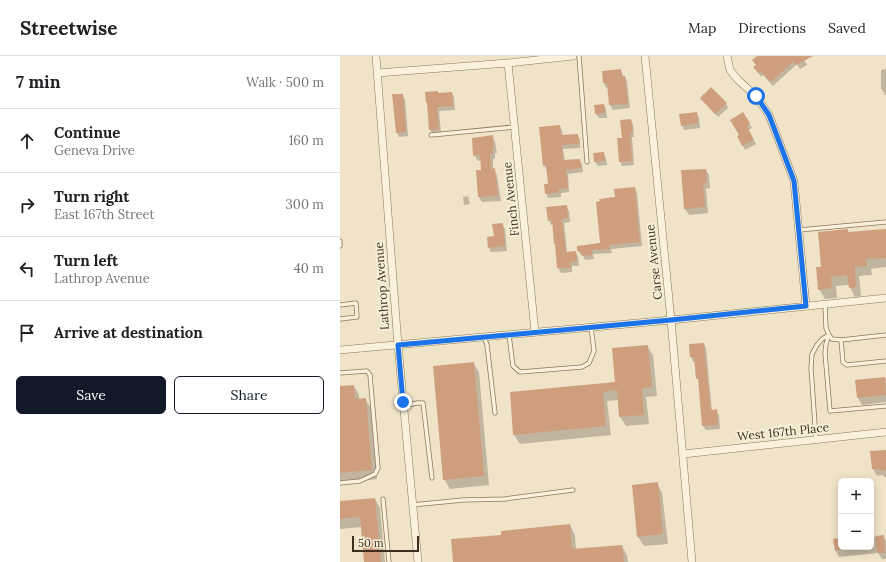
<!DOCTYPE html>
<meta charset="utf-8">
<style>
body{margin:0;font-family:Lora,serif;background:#f6f6f6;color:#202124}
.controls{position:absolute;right:12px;bottom:12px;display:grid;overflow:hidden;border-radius:6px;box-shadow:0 2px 10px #0003}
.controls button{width:36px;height:36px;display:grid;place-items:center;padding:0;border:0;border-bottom:1px solid #e0e0e0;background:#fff;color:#202124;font:20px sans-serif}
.scale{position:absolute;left:12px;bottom:10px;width:67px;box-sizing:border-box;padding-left:4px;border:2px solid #3d2e20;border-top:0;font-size:11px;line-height:14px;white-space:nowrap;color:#3d2e20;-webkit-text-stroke:3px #f7eed8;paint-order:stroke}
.stop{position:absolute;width:12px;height:12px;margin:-9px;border:3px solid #1a73e8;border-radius:50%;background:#fff}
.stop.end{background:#1a73e8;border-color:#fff;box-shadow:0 1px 4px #0008}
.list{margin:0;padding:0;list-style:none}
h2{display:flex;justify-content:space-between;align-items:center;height:52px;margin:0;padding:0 16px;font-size:17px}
h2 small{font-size:13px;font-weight:400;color:#757577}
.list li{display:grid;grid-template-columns:26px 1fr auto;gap:12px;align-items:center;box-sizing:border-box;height:64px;padding:0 16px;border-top:1px solid #e0e0e0}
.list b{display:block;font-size:15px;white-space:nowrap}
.list p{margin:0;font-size:13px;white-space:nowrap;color:#757577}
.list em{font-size:13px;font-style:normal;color:#757577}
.actions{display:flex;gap:8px;padding:12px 16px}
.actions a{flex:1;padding:9px 0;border:1px solid #111827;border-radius:6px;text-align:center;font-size:14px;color:#111827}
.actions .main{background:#111827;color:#fff}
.icon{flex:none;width:22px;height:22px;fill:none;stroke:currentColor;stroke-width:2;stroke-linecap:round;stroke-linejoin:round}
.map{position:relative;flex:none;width:546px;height:506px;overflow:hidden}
header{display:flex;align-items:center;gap:24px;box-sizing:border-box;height:56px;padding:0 20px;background:#fff;border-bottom:1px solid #e0e0e0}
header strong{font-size:19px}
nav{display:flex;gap:22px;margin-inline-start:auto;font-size:14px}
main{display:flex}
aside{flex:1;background:#fff}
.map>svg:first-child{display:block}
</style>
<header>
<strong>Streetwise</strong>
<nav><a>Map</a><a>Directions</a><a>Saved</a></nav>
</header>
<main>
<aside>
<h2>7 min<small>Walk · 500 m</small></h2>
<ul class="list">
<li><svg class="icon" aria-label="ahead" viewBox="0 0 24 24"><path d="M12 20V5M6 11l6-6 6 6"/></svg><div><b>Continue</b><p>Geneva Drive</p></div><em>160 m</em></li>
<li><svg class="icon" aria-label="right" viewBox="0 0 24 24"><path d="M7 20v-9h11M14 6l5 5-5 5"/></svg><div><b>Turn right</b><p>East 167th Street</p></div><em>300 m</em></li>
<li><svg class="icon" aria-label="left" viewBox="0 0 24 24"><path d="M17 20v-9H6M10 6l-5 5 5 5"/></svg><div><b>Turn left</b><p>Lathrop Avenue</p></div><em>40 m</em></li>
<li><svg class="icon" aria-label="arrive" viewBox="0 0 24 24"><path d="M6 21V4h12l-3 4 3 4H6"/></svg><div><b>Arrive at destination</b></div></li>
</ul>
<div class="actions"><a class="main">Save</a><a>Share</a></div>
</aside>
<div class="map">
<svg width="546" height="506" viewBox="0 0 546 506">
<rect width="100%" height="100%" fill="#f0e4c8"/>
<path fill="#0003" d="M419,0h43l5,9 -7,4 -3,-5 -24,22 -10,-11 -2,2 -4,-6 -1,-6z
M546,13v26h-1l-4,-7v-18z
M280,14l3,5v2h2l2,4 3,27 -17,2 -3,-5 -1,-18 -3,1 -2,-5 -1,-11z
M98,36l1,2 13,-1 2,4 1,13 -16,1 2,22 -8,1 -3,-4 -2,-25 -1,-2z
M62,39l3,4 3,37 -9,1 -2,-4z
M361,42l25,5 2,5 -10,9 -14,-15z
M264,49l2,4 1,9h-8l-3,-4 -1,-8z
M356,57l3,4 1,11 -16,2 -2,-5z
M402,57l10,15 -4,2 8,14 -11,6 -7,-14 2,-1z
M291,64l2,4 1,13h-2l2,28 -12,1 -2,-5 3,-22z
M220,70l2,5 1,5 14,-1 3,4v9l-17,1 2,12 14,-1 3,4 1,8 -15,2 1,18 -8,1v4l-13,1 -2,-5 3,-8 -1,-16h-2l-2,-4z
M152,81l3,5 2,11h-2v6h-2v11h1l3,5 4,26 -19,1 -3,-5 -2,-26h5v-11l-4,1 -4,-6z
M263,97l3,5 1,7 -9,1 -3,-4z
M366,114l3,5 1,13 -4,1 2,24 -19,2 -4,-6z
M295,132l2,5 5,53 -31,3 1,4 -19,1 1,5 -9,1 -2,-5h-2l-3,-4v-4l23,-4 15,-45z
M128,140l2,8 -6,1 -1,-8z
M226,150l3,5 1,11 -6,1 3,29h8l3,4 1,10h-7v6l-11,1 -3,-5 -1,-21 -4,-23 -2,1 -2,-5z
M162,168l3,5 2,22 -16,1 -2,-4z
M508,174l1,3 37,-3v37l-15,2 1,6 -13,1 2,20 -6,1 -6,-12 -13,1 1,12 -12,1 -6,-10 3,-21z
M364,288l2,4 6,63 4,-1 3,5 1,14 -14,1 -3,-4 -3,-43 -3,-5 -2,-16h-2l-2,-5 -1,-12z
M307,290l6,9 4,41 -11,1 3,27 -23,2 -6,-9 -1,-17 -12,1 4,34 -91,9 -6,-9 102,-52z
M133,307l6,9 10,113 -39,4 -6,-10z
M545,322l1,2v22l-24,3 -4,-7 -2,-17z
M14,330l5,9v4h6l6,9 6,71 -37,4v-96z
M546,395v26h-2l-1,-2 -6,1 -4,-7z
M317,427l5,10 6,51 -24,2 -6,-9z
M35,443l5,9 5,54h-20l-3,-35 -22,2v-27z
M230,469l5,10 1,15 46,-4 5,9 1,7h-174l49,-26z
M543,480l3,5v18h-4l-4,-6 -39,4 -3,-6 5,-12v8h30v-10z"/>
<path fill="#cf9f7d" d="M417,0h56l-17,9 -2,-4 -23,21 -11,-11 -2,2 -5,-6 3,-2 -4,-5z
M281,13l1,7h3l3,28 -19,1 -2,-22h-4l-1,-12z
M371,31l16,16 -12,11 -15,-16z
M98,35v2l14,-1 1,14 -16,1 2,22 -10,1 -2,-27h-1l-1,-11z
M52,38h11l3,38 -10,1z
M264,48l1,9 -10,1 -1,-9z
M357,56l1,11 -17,3 -2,-12z
M403,56l7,11 -3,3 7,14 -12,6 -5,-10 2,-1 -9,-15z
M291,63l2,13 -3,1 2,28 -13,1 -2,-24h5l-2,-18z
M220,69l1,10 17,-1 1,10 -17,1 1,15 17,-1 1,9 -15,2 2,18 -9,1v3l-14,2 -1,-10h4l-2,-19 -3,1 -4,-39z
M153,79l1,13h-2l1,6h-3l1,15 4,-1 3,28 -20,1 -2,-27h5l-1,-15 -7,1 -1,-18z
M264,96l1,9 -11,1 -1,-9z
M366,113l1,14h-4l2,24 -21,2 -3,-39z
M295,131l5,55 -30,3v4l-18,1v5l-10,1 -1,-5h-4v-5l23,-3 -4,-41 4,-1 -1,-2 16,-2 -1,-8z
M227,149l1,13 -6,1 4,33 10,-1 1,10 -7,1 1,6h-14l-2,-24h-1l-2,-24 -4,1 -2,-14z
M163,167l2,23 -17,2 -1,-11 7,-1 -2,-12z
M508,173v3l38,-3v29l-20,1 1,7 -12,1 1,20 -7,1 -2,-13 -16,2 1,11 -14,2 -2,-23h5l-3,-35z
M364,287l1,13 6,54 6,-1 1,16 -16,1 -4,-48 -2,1 -2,-22h-4l-1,-13z
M308,289l4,42 -10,1 2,27 -25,2 -2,-27 -14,2 3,34 -93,9 -3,-43 105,-10 -3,-34z
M134,306l10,114 -41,4 -10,-114z
M545,321l1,18 -29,3 -2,-18z
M14,329l1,14 11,-1 6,72 -32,3v-87z
M546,394v20l-7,1v-2h-7l-2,-18z
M318,426l5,52 -26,3 -5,-52z
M35,442l6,64h-17l-4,-45 -20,2v-18z
M230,468l2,25 50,-4 2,17h-171l-2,-23 50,-4v-4z
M544,479l1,18h-8l-1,-17z
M501,482v12l-6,1 -2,-12z"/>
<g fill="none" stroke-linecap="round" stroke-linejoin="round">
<defs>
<path id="service" d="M239,0l8,106
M91,79l83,-8
M459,174l87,-8
M0,185v5
M485,248l1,24 3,7 3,4 9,1 45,-5
M0,249l16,-2 1,14 -17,2
M169,279l4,31 7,6 62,-5 7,-4 5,-12 -3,-24
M489,279l-3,9 -1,9 5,58 56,-5
M144,281l3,8 8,68
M501,284l2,22 4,3 39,-4
M0,317l27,-2 3,4 8,93 -3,6 -15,7 -20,2
M63,350l14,-3h6l9,75
M476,383l-5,-71 1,-14 5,-9 5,-6 7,-4
M43,443l6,63
M72,449l51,-5 42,-1 68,-9"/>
<path id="minor" d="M36,0l22,289 20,217
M305,0l26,264 21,242
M387,0l3,14 8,10 18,16 13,19 25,66 12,125
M168,7l27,269
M37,17l131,-10 65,-7
M0,294l331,-30 215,-22
M343,398l203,-22"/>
</defs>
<use href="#service" stroke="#8d765c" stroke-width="5"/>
<use href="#minor" stroke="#8d765c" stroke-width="8"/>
<use href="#service" stroke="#faf1dc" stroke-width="3.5"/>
<use href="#minor" stroke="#faf1dc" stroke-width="7"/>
</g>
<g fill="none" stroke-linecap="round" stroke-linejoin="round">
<path stroke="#1a73e8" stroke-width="5" d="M63,346l-5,-57 273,-25 135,-14 -12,-125 -25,-66 -13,-19"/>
</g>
<g text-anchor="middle" stroke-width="4" stroke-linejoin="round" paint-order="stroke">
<g font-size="12" fill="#3d2e20" stroke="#f7eed8">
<text transform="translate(171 143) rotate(-96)" y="4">Finch Avenue</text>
<text transform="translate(314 206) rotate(-96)" y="4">Carse Avenue</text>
<text transform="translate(42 230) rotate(-94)" y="4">Lathrop Avenue</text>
<text transform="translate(443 376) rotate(-6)" y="4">West 167th Place</text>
</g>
</g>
</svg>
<div class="controls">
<button>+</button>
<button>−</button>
</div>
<div class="scale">50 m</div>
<div class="stop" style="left:416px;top:40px"></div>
<div class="stop end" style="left:63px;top:346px"></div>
</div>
</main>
